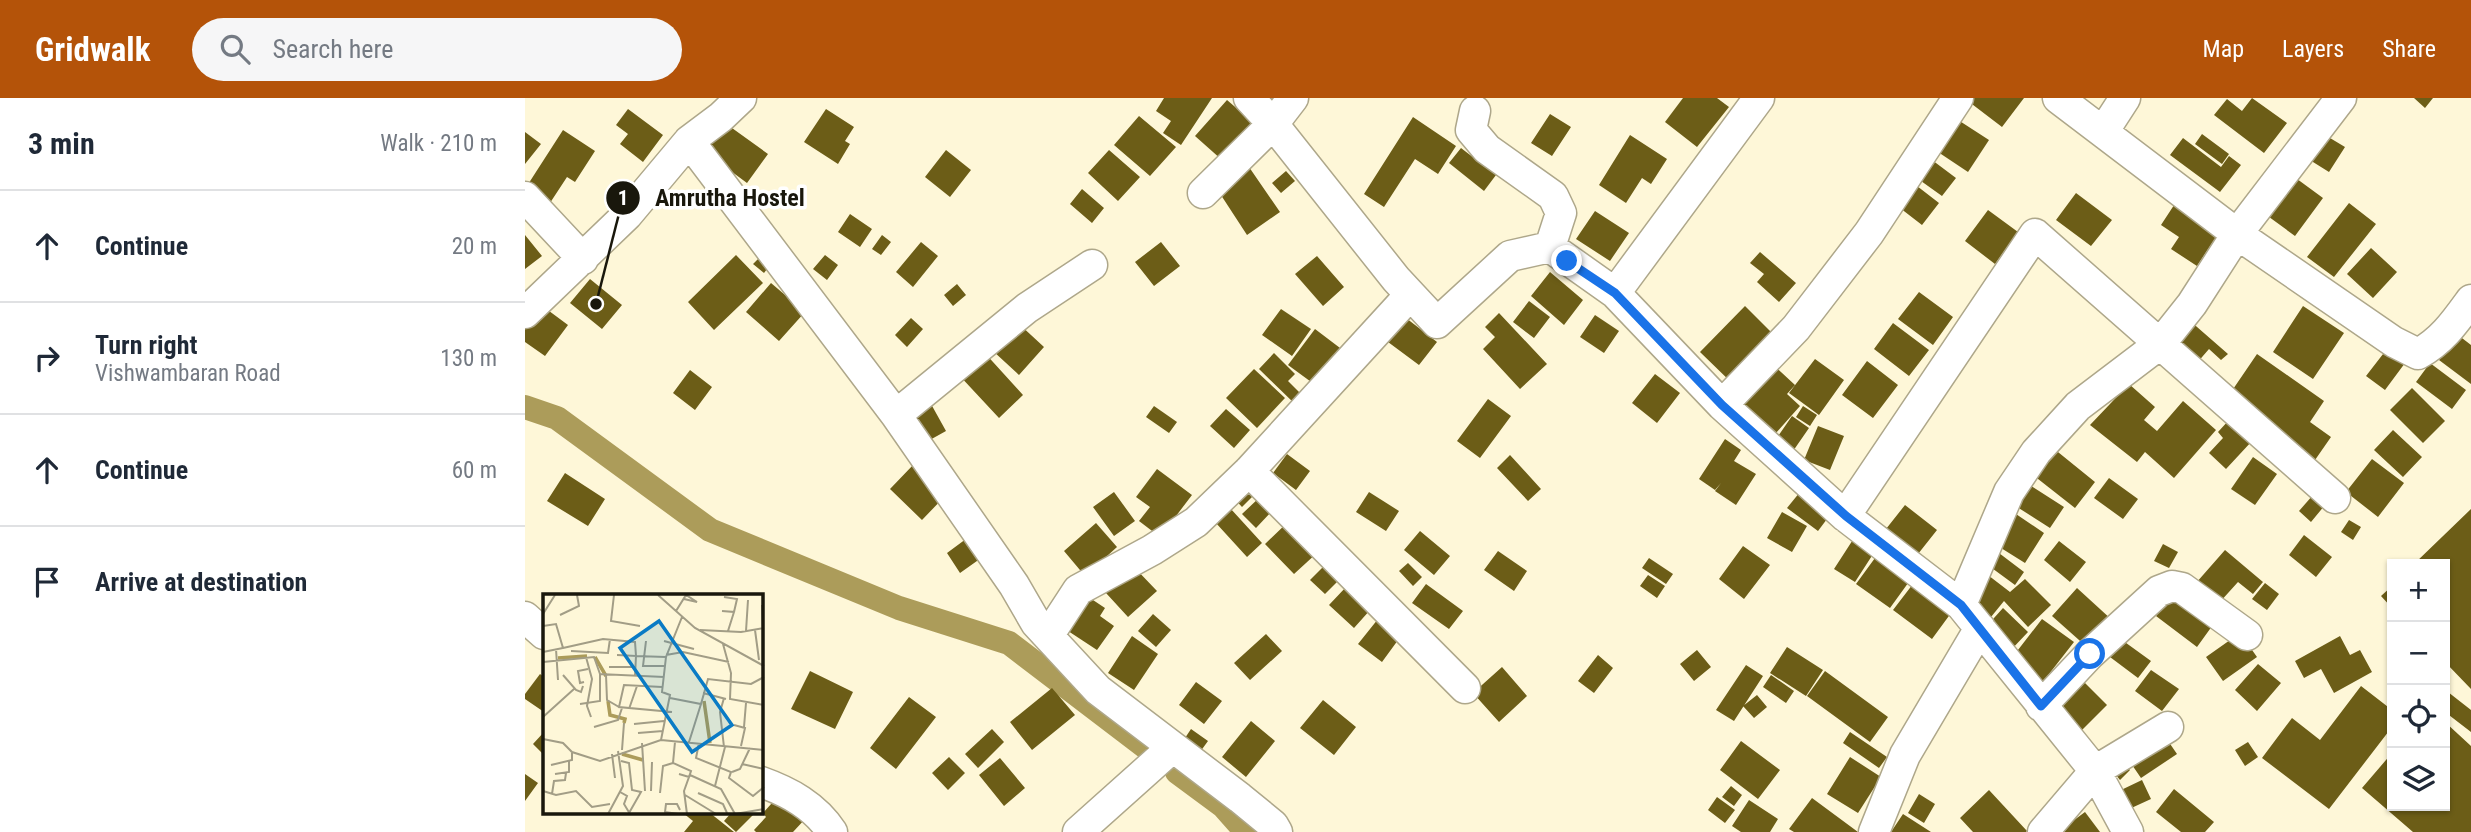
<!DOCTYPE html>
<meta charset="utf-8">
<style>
body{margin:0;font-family:"Roboto Condensed",sans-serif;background:#f6f6f7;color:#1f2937}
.controls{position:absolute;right:21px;bottom:21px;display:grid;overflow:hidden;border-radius:0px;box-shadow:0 2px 5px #0004}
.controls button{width:63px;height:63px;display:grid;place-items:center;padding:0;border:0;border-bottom:2px solid #e0e1e3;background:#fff;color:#1f2937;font:35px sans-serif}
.stop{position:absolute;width:21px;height:21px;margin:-16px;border:5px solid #1a73e8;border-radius:50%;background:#fff}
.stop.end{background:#1a73e8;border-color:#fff;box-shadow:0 2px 7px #0008}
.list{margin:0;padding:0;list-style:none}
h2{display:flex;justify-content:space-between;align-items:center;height:91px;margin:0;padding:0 28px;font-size:30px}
h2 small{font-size:23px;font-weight:400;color:#747a83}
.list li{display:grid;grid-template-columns:46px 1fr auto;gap:21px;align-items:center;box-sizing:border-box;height:112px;padding:0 28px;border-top:2px solid #e0e1e3}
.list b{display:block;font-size:26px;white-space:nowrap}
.list p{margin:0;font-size:23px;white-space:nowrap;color:#747a83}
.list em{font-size:23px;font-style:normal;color:#747a83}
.icon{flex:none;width:38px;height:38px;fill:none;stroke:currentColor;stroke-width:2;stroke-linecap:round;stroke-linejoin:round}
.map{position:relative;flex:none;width:1946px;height:734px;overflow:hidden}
header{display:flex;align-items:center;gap:42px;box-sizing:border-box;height:98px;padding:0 35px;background:#b45309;color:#fff}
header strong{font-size:33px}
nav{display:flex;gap:38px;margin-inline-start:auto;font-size:24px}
.search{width:490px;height:63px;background:#f6f6f7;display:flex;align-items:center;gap:18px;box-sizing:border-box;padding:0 24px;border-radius:38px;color:#747a83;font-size:26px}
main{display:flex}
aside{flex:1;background:#fff}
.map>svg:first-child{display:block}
</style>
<header>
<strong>Gridwalk</strong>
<div class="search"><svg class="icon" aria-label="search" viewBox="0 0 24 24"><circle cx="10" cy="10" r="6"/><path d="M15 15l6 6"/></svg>Search here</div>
<nav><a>Map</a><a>Layers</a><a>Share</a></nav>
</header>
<main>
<aside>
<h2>3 min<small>Walk · 210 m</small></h2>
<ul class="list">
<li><svg class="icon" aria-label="ahead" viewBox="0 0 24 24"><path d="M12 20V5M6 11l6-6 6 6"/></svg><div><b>Continue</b></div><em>20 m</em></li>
<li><svg class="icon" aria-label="right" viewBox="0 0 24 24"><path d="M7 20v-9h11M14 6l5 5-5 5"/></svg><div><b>Turn right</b><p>Vishwambaran Road</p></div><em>130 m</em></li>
<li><svg class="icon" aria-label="ahead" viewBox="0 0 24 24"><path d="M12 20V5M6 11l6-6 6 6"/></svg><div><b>Continue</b></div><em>60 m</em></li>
<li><svg class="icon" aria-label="arrive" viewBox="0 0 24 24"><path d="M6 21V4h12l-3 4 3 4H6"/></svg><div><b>Arrive at destination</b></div></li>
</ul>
</aside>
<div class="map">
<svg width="1946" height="734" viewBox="0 0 1946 734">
<rect width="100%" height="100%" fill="#fef7d8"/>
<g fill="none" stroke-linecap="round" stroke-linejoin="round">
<path stroke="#ac9c5a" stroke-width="24" d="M0,309l32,11 153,112 189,78 110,35 139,106
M652,674l46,34 23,26"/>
</g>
<path fill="#6c5d17" d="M639,0h48l-31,47 -18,-12 8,-12 -15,-10z
M1158,0h34l12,9 -32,40 -32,-25z
M1439,0h60l-22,29z
M1727,0l35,25 -23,30 -50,-38 13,-16 15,12z
M1889,0h19l-8,10z
M702,2l28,24 -33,36 -27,-24z
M103,11l35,26 -20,27 -23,-18 8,-10 -12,-9z
M301,11l28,18 -9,14 5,3 -12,20 -34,-22z
M1025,16l21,13 -19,29 -21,-13z
M614,18l37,31 -26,29 -36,-31z
M888,19l43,29 -18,28 -23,-15 -31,48 -20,-13z
M1430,20l34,22 -21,32 -33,-22z
M200,25l43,31 -21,29 -42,-31z
M38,32l32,21 -20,31 -8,-5 -19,29 -23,-17z
M0,34l16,12 -16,20z
M1795,34l25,15 -16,25 -24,-15z
M1677,36l27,20 -7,10 -27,-20z
M1105,37l37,24 -16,25 -9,-6 -16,25 -27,-18z
M1658,40l38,29 8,-11 12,9 -21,27 -50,-37z
M936,50l35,27 -12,16 -35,-28z
M421,52l25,20 -21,27 -25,-20z
M584,52l31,27 -22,24 -30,-28z
M1403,59l28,21 -14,18 -28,-20z
M724,69l31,45 -33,23 -30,-46z
M761,73l9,10 -14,12 -9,-10z
M1768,78l30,22 -28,38 -30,-22z
M1392,88l22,17 -17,22 -22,-17z
M557,91l22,19 -12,15 -22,-19z
M1551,95l36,27 -21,26 -35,-26z
M1653,101l44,29 -25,38 -26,-17 8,-12 -18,-12z
M1824,105l27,21 -42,53 -27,-20z
M1463,112l30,22 -23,32 -30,-23z
M1070,113l34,22 -19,28 -34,-22z
M325,116l22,15 -12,18 -22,-15z
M0,137l17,21 -17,13z
M357,137l9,7 -10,13 -9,-6z
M396,144l17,14 -25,31 -17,-15z
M636,144l19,24 -26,20 -19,-24z
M1846,150l26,24 -24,26 -26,-24z
M1235,154l36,31 -17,19 -22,-20 7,-8 -14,-11z
M211,157l27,28 -49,47 -26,-28z
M300,157l13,10 -11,15 -14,-11z
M792,158l27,31 -21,19 -28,-32z
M235,159l10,8 -6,8 -11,-9z
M1025,174l33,28 -19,25 -33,-29z
M65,181l32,26 -20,24 -32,-26z
M246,185l34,29 -26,29 -33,-29z
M432,186l9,11 -13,11 -9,-11z
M1394,194l34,25 -20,28 -35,-26z
M1004,203l21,16 -16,21 -21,-16z
M16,207l27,20 -23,31 -20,-14v-16z
M1220,208l35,35 -45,45 -35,-34z
M1778,208l41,27 -31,46 -40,-27z
M756,211l30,20 -19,27 -30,-21z
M974,215l48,51 -27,25 -37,-40 12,-12 -10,-10z
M1070,217l24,16 -15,22 -24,-16z
M386,220l12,11 -16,18 -12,-12z
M881,220l31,24 -18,23 -31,-23z
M1664,222l39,34 -7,6 -12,-11 -13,15 -26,-23z
M493,225l26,24 -25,28 -26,-24z
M1368,225l36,27 -20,26 -35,-27z
M790,231l29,22 -26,36 -30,-22z
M1933,237l13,10v39l-32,-24z
M1865,247l18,14 -23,31 -19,-14z
M458,253l40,44 -24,23 -41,-44z
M749,255l21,21 -7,7 16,16 -8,8 -37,-36z
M1732,256l67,47 -14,21 21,15 -16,23 -88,-62z
M1290,261l29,21 -25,35 -30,-22z
M1244,263l26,24 -8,9 13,12 -25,28 -40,-35z
M1342,263l31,24 -25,33 -31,-23z
M1905,265l36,27 -14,19 -36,-27z
M729,271l31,29 -28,30 -31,-30z
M165,272l22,17 -17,23 -22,-17z
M1130,276l25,19 -23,30 -25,-20z
M1604,286l26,23 -11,13 13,11 26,-30 33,29 -42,48 -29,-26 -8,10 -47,-37z
M1887,290l33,33 -22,22 -33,-33z
M963,301l23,17 -31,42 -23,-17z
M406,306l15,27 -18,10 -15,-27z
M629,308l23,16 -8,11 -23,-16z
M1278,308l14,9 -7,11 -14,-9z
M701,311l24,21 -16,18 -24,-22z
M1267,318l17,12 -18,26 -17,-12z
M1704,322l23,21 -26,28 -17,-16 14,-15 -5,-6z
M1293,328l26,10 -14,34 -26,-10z
M1868,332l29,27 -19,20 -29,-27z
M1200,341l16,11 -7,11 22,13 -20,31 -21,-14 6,-8 -6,7 -16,-11z
M1528,350l42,34 -20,26 -42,-33z
M762,356l23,17 -14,19 -23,-17z
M985,357l31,34 -13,12 -31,-33z
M1728,359l24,17 -22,31 -24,-16z
M1847,361l32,24 -26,34 -32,-25z
M389,366l33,30 -25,26 -32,-31z
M632,371l35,26 -32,42 -21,-16 11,-14 -14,-10z
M40,375l40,26 -17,27 -41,-25z
M1584,380l29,21 -15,20 -29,-21z
M1503,386l36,23 -14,21 -36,-23z
M734,392l-17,17 -13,-14z
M589,394l21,29 -21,15 -21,-29z
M844,394l30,19 -13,20 -30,-19z
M1275,394l30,23 -12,16 -31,-23z
M1788,397l12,10 -14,17 -12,-11z
M735,399l13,13 -17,18 -14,-14z
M1380,407l32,25 -19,24 -32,-25z
M705,410l32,35 -15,14 -32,-35z
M1946,411v180l-26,-27v-98h-31z
M1257,414l25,14 -15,26 -25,-14z
M1488,414l31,21 -19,30 -32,-20z
M1824,422l12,7 -8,13 -12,-8z
M764,423l29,31 -24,22 -29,-30z
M571,425l21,24 -32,29 -21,-25z
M895,433l30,25 -16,19 -30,-25z
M1331,437l21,13 -22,34 -21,-13z
M1779,437l28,22 -16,20 -27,-22z
M445,438l14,20 -24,17 -13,-20z
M1534,443l27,21 -16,20 -26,-22z
M1638,446l15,8 -9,16 -15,-7z
M1218,448l27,19 -26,34 -25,-20z
M1358,449l28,32 -21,29 -34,-24z
M1470,452l29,22 -9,13 -30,-22z
M1700,452l38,32 -10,12 -15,-12 -19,21 -23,-20z
M973,453l29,20 -13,20 -30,-21z
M1124,460l24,16 -7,10 -24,-16z
M883,465l14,14 -9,9 -14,-15z
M801,466l15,14 -16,16 -15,-14z
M609,469l23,24 -29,26 -22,-24z
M1459,474l26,20 15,-13 26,26 -23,22 -24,-26 -13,16 -23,-16z
M1123,477l17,11 -8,12 -17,-12z
M1391,482l38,29 -22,30 -39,-29z
M1740,485l14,11 -12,16 -15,-11z
M901,486l37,27 -14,18 -37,-26z
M1867,488v22l-11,-12z
M821,489l25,22 -17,19 -25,-23z
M1552,490l35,32 -24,28 -36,-32z
M1649,493l41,31 -18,25 -41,-31z
M559,496l21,14 -5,8 14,10 -17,24 -35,-23z
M1478,510l25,24 -18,19 -25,-23z
M628,516l18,16 -15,17 -18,-16z
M853,521l23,17 -19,26 -24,-18z
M1517,521l32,23 -32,41 -31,-24z
M1715,535l17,24 -34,24 -17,-24z
M741,536l16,17 -32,29 -16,-17z
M607,538l26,18 -24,36 -26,-17z
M1815,538l10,19 10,-5 12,22 -38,21 -13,-24 -17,9 -9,-17z
M1597,542l29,21 -13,17 -28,-21z
M1262,549l36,23 -17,26 -36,-23z
M1172,552l14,17 -17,14 -14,-17z
M1073,557l15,13 -19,25 -16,-12z
M1733,566l23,19 -24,28 -22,-21z
M1221,567l17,11 -29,45 -18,-11z
M977,569l25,29 -28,26 -26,-29z
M1626,572l28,19 -17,22 -27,-20z
M285,573l43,21 -18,37 -44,-20z
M1300,573l63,46 -18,25 -63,-46z
M15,576l4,3v35l-19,-13v-5z
M1246,577l23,16 -8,12 -23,-16z
M1553,578l29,29 -31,31 -29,-28z
M671,584l26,19 -18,23 -25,-19z
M1836,588l31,24v17l-63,82 -67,-51 30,-40 28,22z
M527,590l23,27 -43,35 -22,-28z
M1923,594l23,18v22l-26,-20v-16z
M1232,597l10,12 -13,11 -11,-12z
M384,599l27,20 -40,52 -26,-21z
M798,602l33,27 -22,28 -34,-27z
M726,623l24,20 -29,36 -24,-20z
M1920,624l26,24v86h-58l-51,-44 30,-35v53h53z
M467,631l12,13 -26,26 -13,-14z
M666,631l17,12 -8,11 -17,-11z
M19,634v23l-11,-11z
M1325,634l37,25 -8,11 -36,-25z
M1639,637l13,19 -36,24 -13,-19z
M1216,643l39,29 -22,29 -38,-29z
M1723,644l10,15 -13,9 -10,-16z
M424,659l16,16 -17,17 -16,-17z
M1325,659l31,20 -23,36 -31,-19z
M475,660l25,30 -21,18 -25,-31z
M1596,662l9,10 -10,10 -9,-11z
M0,676l13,9 -13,18z
M1617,682l9,19 -24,11 -8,-19z
M1206,688l11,9 -8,11 -12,-9z
M1649,691l40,33 -9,10h-24l-25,-20z
M1464,692l38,41 -1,1h-53l-13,-14z
M255,696l26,24 -13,14h-37l-2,-2 12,-13 -3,-4z
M1394,696l16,10 -11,19 -16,-10z
M1192,699l18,13 -10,13 -17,-13z
M1287,700l46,34h-64l-5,-3z
M1224,702l29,19 -8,13h-29l-9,-6z
M1560,714l15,20h-42z
M158,715h27l24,19h-50l9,-11z
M206,715h19l3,2 -17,17 -12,-11z
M1378,716l28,18h-40z"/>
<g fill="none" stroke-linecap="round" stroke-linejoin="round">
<defs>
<path id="minor" d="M724,0l24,26 123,155 41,44 73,-67 40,-9 65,46 107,112 123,111 116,89 134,166 33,61
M1816,0l-104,136 157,108 24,12c24,-13 37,-32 53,-54
M950,13l-4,19 16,19 66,47 8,17 -11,34
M1578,34l22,-34
M164,43l207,274 118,170 22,38 12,13
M678,95l70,-69 20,-26
M0,99l58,62
M1090,195l144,-195
M0,215l102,-98 62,-74 32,-24 20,-19
M1197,307l74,-77 73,-95 89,-135
M371,317l131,-107 65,-43
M724,373l216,217
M1320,418l190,-282 300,264
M1436,507l48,-113 27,-40 42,-46 83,-63 31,-39 45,-70 -179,-136
M0,519l19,17
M1516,608l49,-52 69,-63 13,-5 10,2 65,47
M236,684c28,10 54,24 71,50
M553,734l95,-85
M752,734l-4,-7 -33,-27 -142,-108 -50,-54 30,-46 74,-40 44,-28 53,-51 161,-176
M1349,734l31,-77 75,-127
M1518,734l52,-61 73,-44"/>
</defs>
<use href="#minor" stroke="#aea78a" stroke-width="33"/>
<use href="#minor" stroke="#fff" stroke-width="30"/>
</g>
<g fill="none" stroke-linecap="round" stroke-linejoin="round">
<path stroke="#1a73e8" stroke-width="9" d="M1042,163l48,32 107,112 124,111 115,89 80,101 49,-52"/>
</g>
<g transform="translate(18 496)">
<rect width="220" height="220" fill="#fef7d8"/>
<path fill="none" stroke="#ac9c5a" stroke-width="3.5" d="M52,63l11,19M15,64l29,-2M65,107l2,14 15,4 -1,4M161,107l6,42M79,160l21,6"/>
<path fill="none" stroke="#a29d86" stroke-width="2" d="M71,1l-3,26 29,5M115,1l37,33 69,38M181,3l13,2 -3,13M219,11l1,23M133,17l10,-16 11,7 -13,-3M179,17l12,1 -6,19M0,20l12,-19M17,21l19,-9 -2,-11M0,32l13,-2 7,24 -20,4M157,36l41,2 23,-4M212,36l4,30M203,37l2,-31M103,47l-3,25h22M121,47l30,8M180,50l8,29 -1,26 34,6M20,54l40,-9 32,3 1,14 -19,-1M13,55l2,31M28,57l37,2 2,-14M123,61l17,-3 46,10M43,63l6,22 -5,27 4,11M0,68l51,-5 6,17M66,73h26M20,81l13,15 5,2 2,-6M63,81l1,25 12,7M92,82l1,-20 30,1M41,88l-4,1 -2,-12 10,-2M119,93l-38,-2 -5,22 53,5M160,99l23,6M127,104l31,6 7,-25 43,5 13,-7M181,104l-4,14 4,35M37,110l20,-3v-27l64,3M86,115l8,-23M0,123l31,-28M91,130l30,-3M191,131l11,3 -4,18M51,133l24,-7 4,-12M201,133l2,-24M95,139l25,-2M0,145l20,4 9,9 28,9 61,-21 9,-45 -8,-3 4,-35 16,-40M118,146l103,10M132,148l-2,21 18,8 -2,6 -10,-3M146,148l12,-38M99,149l3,48M156,149l-3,15 35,14 -2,6 24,18 11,-9M79,156l2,-27M69,160l3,24M78,167l8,2 3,27 9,2 -12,21M199,170l22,5M8,171l21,-5v-8M189,178l8,-3 10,-21M12,180l14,-2v-11M147,181l31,14 14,25M172,192l10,-39M0,197l13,4 20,-4 16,16 18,-3M108,197l1,-29M77,198l7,4 -3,8 6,10M117,199l3,-27 10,-3M155,199l25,11 4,9M9,200l2,-13 11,-1 1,-7M142,201l31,19M65,220l15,-28 -5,-35M135,220l-13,-2 1,-8h11l3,6M144,220l-3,-23 5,-14M192,220l29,-5"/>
<path fill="#0a7bc5" fill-opacity="0.15" stroke="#0a7bc5" stroke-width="3.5" d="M116,27l73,104 -40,27 -72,-104z"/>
<rect width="220" height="220" fill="none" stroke="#19170c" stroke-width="3.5"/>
</g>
<path fill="none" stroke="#19170c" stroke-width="2.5" d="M71 206L98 100"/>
<g fill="#19170c" stroke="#fff" stroke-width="2.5">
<circle cx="71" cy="206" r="7"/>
<circle cx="98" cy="100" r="18"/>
</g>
<g font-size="21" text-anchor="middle" font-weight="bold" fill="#fff">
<text x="98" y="107">1</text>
</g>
<g font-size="24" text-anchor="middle" font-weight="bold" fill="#19170c" stroke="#fff" stroke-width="7" stroke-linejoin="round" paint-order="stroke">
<text x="205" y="108">Amrutha Hostel</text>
</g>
</svg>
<div class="controls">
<button>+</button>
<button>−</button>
<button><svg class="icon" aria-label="locate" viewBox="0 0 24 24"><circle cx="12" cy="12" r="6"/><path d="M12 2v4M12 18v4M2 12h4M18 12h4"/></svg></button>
<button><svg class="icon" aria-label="layers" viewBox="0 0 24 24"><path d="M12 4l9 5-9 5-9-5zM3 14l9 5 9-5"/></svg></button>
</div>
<div class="stop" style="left:1565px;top:556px"></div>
<div class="stop end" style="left:1042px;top:163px"></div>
</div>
</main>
